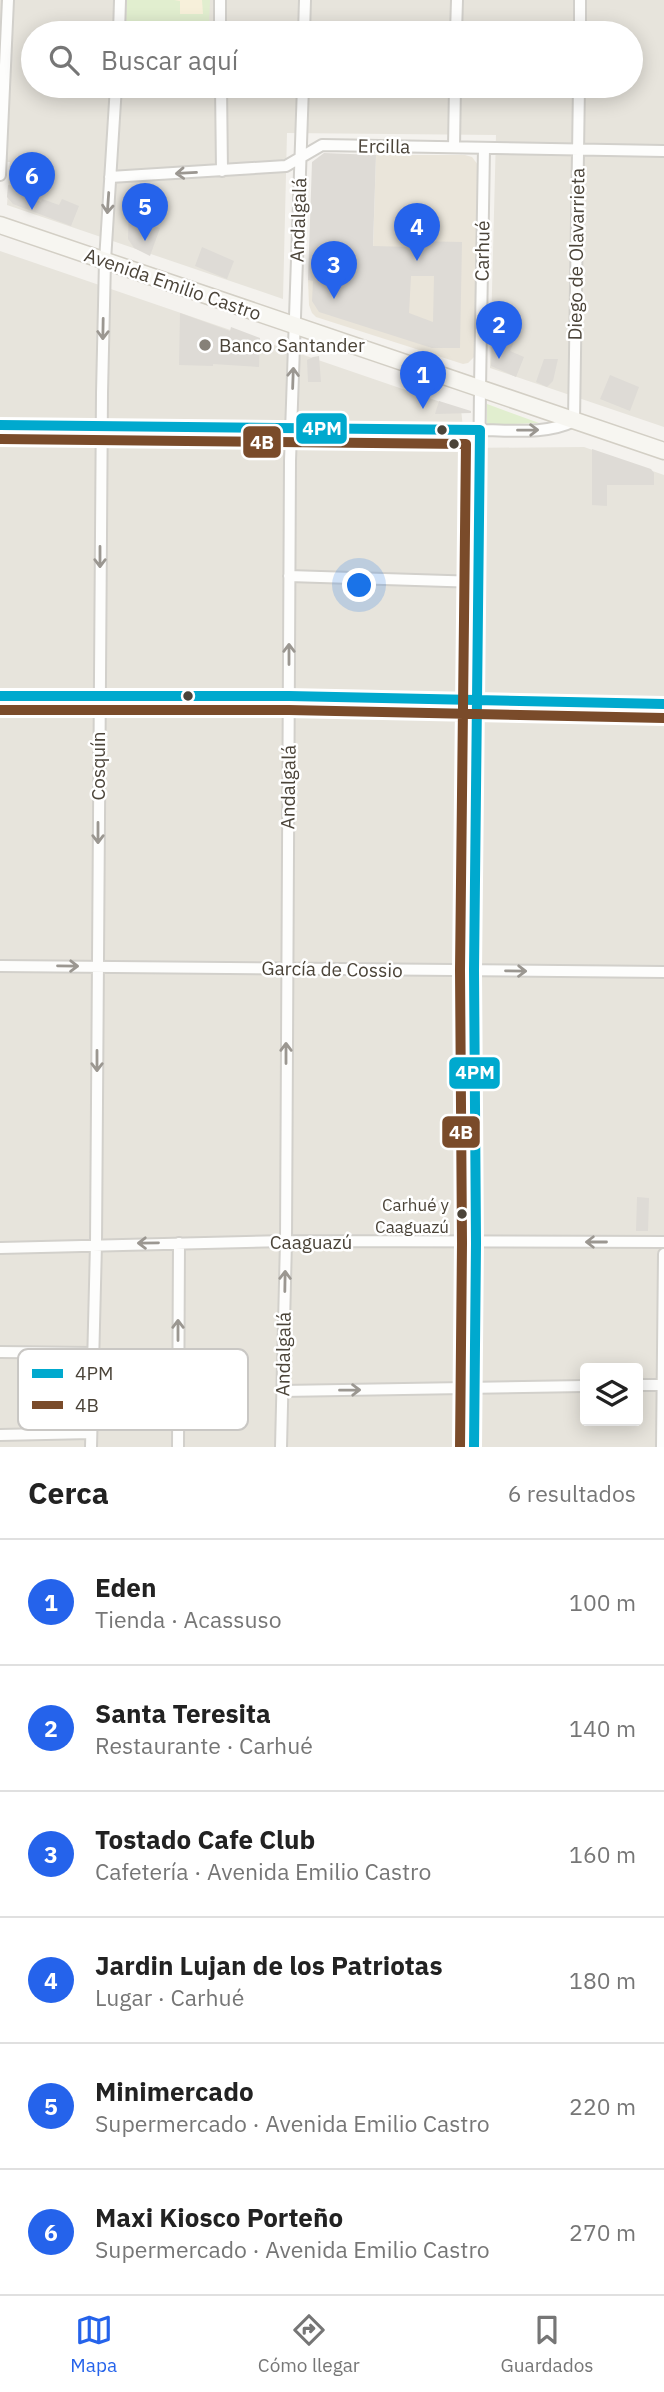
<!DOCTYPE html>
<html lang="es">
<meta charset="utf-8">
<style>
body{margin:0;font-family:"IBM Plex Sans",sans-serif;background:#f2f2f2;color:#222}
.controls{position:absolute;right:21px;bottom:21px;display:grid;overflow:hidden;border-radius:7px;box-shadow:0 4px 18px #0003}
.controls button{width:63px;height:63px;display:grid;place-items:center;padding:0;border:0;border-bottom:2px solid #e0e0e0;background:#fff;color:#222;font:35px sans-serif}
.you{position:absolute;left:360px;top:586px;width:24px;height:24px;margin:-18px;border:5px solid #fff;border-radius:50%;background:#1a73e8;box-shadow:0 0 0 10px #1a73e833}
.badge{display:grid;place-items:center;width:46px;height:46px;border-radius:50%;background:#2563eb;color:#fff;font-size:23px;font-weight:700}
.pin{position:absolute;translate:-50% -58px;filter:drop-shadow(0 2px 4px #0008)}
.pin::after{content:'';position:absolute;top:37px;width:24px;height:21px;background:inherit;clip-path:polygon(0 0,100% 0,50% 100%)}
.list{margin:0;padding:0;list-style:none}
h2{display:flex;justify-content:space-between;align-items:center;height:91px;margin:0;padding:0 28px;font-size:30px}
h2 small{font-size:23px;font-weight:400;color:#767676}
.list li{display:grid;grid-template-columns:46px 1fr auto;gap:21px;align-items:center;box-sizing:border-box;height:126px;padding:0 28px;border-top:2px solid #e0e0e0}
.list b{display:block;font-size:26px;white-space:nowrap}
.list p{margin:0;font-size:23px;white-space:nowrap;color:#767676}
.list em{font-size:23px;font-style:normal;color:#767676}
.icon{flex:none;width:38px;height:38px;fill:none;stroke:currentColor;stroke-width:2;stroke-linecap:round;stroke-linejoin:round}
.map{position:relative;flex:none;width:664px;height:1447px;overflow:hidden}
.search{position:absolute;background:#fff;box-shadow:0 4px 18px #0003;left:21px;right:21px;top:21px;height:77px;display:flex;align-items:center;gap:18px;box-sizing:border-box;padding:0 24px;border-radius:38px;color:#767676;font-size:26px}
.sheet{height:847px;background:#fff}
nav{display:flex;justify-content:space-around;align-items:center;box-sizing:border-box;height:98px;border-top:2px solid #e0e0e0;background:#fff;font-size:19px;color:#767676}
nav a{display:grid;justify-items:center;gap:4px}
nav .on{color:#2563eb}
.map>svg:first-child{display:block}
</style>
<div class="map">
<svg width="664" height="1447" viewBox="0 0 664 1447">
<rect width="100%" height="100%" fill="#f4f2ee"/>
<path fill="#e7e4dc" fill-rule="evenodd" d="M0,0h664v427l-174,-59 6,-233 -209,-2 -4,166 -276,-94 3,-43h-10zM33,33h598v53h-598z
M0,251l461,158 4,39 119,-1 80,28v972h-664zM585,1368h53v53h-53z"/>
<path fill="#eae5da" d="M376,155h89l7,2 6,8 -3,191 -7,7 -5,1 -147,-47 -4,-4 -3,-8 -1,-25 64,2z"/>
<path fill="#e1eecf" d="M127,0h83l-1,25 -83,-3z
M487,404l52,19 -52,2z"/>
<path fill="#f7f0da" d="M174,0h28l1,14h-23v-13z"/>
<path fill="#dedbd6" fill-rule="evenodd" d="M324,153l52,2 -3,91 41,1v-6l48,1 -2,106h-28l-113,-36 -7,-11 1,-20 -5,-1 4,-118zM411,276h23l-1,46 -24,-9z
M8,185l15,1v8l18,8 1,-3 17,6 3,-6 17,7 -8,20 -58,-22 -6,-7z
M129,205l13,4 -3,12 21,7 -10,28 -16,-8 -6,-9z
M202,247l32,14 -7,18 -32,-13z
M180,313l50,18 1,-4 29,11 -1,29 -46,-3v2l-34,-1z
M492,339l23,1 -5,11 14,6 -8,20 -25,-11z
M319,356l2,26h-13l-1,-22 6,-3z
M544,359h14l-5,22 -6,6 -11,-5z
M610,375l29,12 -9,24 -30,-12z
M439,401l32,10v2l-36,1z
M592,449l59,20 3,4v12h-47v21l-15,-1z
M637,1197l12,1 -1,33h-12z"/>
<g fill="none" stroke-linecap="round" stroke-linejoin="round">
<defs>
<path id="street" d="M119,29l101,2
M119,33l1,-33
M220,33v-33
M304,33l1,-33
M456,33l1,-33
M580,33v-33
M221,86l1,85
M454,147l1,-61
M0,175l8,-175
M110,177l176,-11 36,-21 342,6
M0,425l480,5c30,0 66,5 94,-9l5,-335
M289,576l190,6
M0,696h289l375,8
M0,966l664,6
M0,1248l286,-7 378,1
M0,1352l93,1
M638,1385h26
M282,1391l303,-5
M0,1435l91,-2
M91,1447l5,-203 6,-851 3,-132 11,-175
M178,1447l1,-204
M281,1447l5,-206 4,-780 13,-375
M474,1447l2,-204 -2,-273 6,-582 4,-240
M662,1447l2,-193"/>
<path id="secondary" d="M0,225l664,226"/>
</defs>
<use href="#street" stroke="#d2d0cb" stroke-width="14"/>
<use href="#secondary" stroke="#d3cfc5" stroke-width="19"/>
<use href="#street" stroke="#fdfdfc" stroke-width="10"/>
<use href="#secondary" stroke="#f7f6f1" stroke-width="16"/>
<defs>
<path id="bus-1" d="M0,425l480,5 -6,540 2,273 -2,204
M0,696h289l375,8"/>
<path id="bus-2" d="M0,439l466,5 -6,526 2,273 -2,204
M0,710h289l375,8"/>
</defs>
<use href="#bus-1" stroke="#fff" stroke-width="16"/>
<use href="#bus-2" stroke="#fff" stroke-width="16"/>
<use href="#bus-1" stroke="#00a9ce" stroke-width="10"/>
<use href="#bus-2" stroke="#7a4b2a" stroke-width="10"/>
</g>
<defs><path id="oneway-shaft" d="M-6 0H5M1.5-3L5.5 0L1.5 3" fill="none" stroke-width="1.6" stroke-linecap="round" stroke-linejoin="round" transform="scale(1.75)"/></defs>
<g stroke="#9b9791">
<use href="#oneway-shaft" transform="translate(186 173) rotate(177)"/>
<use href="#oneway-shaft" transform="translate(108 203) rotate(94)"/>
<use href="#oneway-shaft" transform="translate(103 329) rotate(91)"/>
<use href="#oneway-shaft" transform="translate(293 378) rotate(-88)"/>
<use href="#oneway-shaft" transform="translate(528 430) rotate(-1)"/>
<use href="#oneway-shaft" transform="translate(100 557) rotate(90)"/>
<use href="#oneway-shaft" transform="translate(289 654) rotate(-90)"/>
<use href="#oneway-shaft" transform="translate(98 833) rotate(90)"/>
<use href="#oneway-shaft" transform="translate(68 966) rotate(1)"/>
<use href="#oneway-shaft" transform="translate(516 971) rotate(1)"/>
<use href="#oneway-shaft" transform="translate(286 1053) rotate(-90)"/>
<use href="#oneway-shaft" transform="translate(97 1061) rotate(90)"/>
<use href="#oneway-shaft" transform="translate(596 1242) rotate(180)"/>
<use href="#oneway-shaft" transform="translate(148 1243) rotate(179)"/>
<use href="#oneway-shaft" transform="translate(285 1281) rotate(-89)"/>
<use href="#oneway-shaft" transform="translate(178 1330) rotate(-90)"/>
<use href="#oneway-shaft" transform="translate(350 1390) rotate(-1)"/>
</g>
<circle fill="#868178" stroke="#fff" stroke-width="2.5" cx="205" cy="345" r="7"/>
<g fill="#4b4439" stroke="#fff" stroke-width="2.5">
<circle cx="442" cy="430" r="6"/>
<circle cx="454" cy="444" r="6"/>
<circle cx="188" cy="696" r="6"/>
<circle cx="462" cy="1214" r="6"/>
</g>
<g text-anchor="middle" stroke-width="5" stroke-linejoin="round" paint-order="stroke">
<g font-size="17" fill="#4b4439" stroke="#fff" text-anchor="end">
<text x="449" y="1211">Carhué y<tspan x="449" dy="22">Caaguazú</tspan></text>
</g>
<g font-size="19" fill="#4b4439" stroke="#fff">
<text transform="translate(384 146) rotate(1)" y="7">Ercilla</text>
<text transform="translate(298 220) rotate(-88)" y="7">Andalgalá</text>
<text transform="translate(482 251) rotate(-89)" y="7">Carhué</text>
<text transform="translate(576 254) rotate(-89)" y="7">Diego de Olavarrieta</text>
<text transform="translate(173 284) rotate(19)" y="7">Avenida Emilio Castro</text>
<text transform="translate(98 766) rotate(-90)" y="7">Cosquín</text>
<text transform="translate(288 787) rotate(-89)" y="7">Andalgalá</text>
<text transform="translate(332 969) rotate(1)" y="7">García de Cossio</text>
<text x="311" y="1249">Caaguazú</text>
<text transform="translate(283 1354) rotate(-89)" y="7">Andalgalá</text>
</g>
<g font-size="19" fill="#4b4439" stroke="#fff" text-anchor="start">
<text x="219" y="352">Banco Santander</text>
</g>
</g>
<rect x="18" y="1349" width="230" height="81" rx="10" fill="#fff" stroke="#c9c7c4" stroke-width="2"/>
<rect x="32" y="1369" width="31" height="9" fill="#00a9ce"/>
<rect x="32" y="1401" width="31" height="8" fill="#7a4b2a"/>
<g font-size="19" fill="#4b4439">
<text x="75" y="1380">4PM</text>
<text x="75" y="1412">4B</text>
</g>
<g stroke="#fff" stroke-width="2.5">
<rect x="295" y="412" width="53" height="33" rx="7" fill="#00a9ce"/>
<rect x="242" y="425" width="40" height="34" rx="7" fill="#7a4b2a"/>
<rect x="448" y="1056" width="53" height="34" rx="7" fill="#00a9ce"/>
<rect x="441" y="1115" width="40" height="34" rx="7" fill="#7a4b2a"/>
</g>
<g font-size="19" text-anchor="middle" font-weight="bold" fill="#fff">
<text x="322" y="435">4PM</text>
<text x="262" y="449">4B</text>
<text x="475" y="1079">4PM</text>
<text x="461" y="1139">4B</text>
</g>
</svg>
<div class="controls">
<button><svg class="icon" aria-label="layers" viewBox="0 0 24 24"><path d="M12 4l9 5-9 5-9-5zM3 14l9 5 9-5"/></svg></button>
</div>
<div class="you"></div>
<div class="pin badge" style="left:423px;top:409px">1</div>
<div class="pin badge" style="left:499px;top:359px">2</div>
<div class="pin badge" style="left:334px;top:299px">3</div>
<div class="pin badge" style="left:417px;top:261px">4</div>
<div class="pin badge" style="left:145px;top:241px">5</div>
<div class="pin badge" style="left:32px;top:210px">6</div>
<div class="search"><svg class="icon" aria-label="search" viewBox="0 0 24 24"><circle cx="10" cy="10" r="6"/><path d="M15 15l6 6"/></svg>Buscar aquí</div>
</div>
<section class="sheet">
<h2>Cerca<small>6 resultados</small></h2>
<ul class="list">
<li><span class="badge">1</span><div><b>Eden</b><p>Tienda · Acassuso</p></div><em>100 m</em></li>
<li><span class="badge">2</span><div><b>Santa Teresita</b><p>Restaurante · Carhué</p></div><em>140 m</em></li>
<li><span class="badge">3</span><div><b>Tostado Cafe Club</b><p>Cafetería · Avenida Emilio Castro</p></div><em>160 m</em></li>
<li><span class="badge">4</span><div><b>Jardin Lujan de los Patriotas</b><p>Lugar · Carhué</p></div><em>180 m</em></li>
<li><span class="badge">5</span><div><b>Minimercado</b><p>Supermercado · Avenida Emilio Castro</p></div><em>220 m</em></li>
<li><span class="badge">6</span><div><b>Maxi Kiosco Porteño</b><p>Supermercado · Avenida Emilio Castro</p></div><em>270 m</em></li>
</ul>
</section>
<nav>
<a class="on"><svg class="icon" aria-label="map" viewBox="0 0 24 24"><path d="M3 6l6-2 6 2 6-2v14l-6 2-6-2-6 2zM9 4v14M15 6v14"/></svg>Mapa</a>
<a><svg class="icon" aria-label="directions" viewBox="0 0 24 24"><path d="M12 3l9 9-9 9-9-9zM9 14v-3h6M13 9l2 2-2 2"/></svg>Cómo llegar</a>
<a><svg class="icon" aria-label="saved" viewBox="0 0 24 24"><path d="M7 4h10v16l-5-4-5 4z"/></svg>Guardados</a>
</nav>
